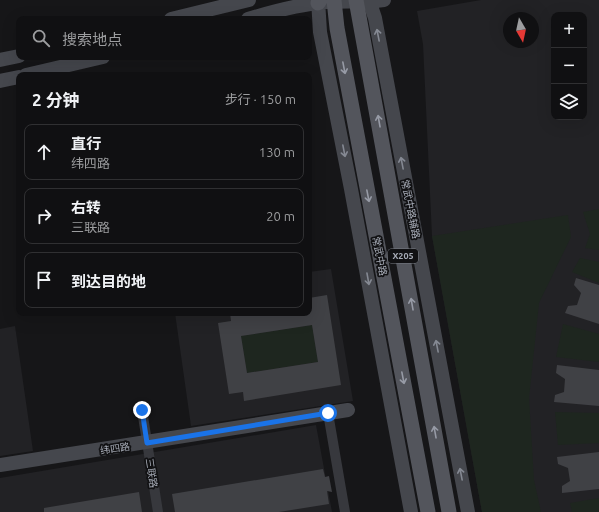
<!DOCTYPE html>
<html lang="zh">
<meta charset="utf-8">
<style>
body{margin:0;font-family:Ubuntu,"Noto Sans SC",sans-serif;background:#19191b;color:#f1f3f6}
.controls{position:absolute;right:12px;top:12px;display:grid;overflow:hidden;border-radius:8px;box-shadow:0 4px 16px #0002}
.controls button{width:36px;height:36px;display:grid;place-items:center;padding:0;border:0;border-bottom:1px solid #303032;background:#101012;color:#f1f3f6;font:20px sans-serif}
.compass{position:absolute;left:503px;top:12px;width:36px;height:36px;border-radius:50%;background:#101012;box-shadow:0 4px 16px #0002;rotate:171deg}
.stop{position:absolute;width:12px;height:12px;margin:-9px;border:3px solid #1a73e8;border-radius:50%;background:#fff}
.stop.end{background:#1a73e8;border-color:#fff;box-shadow:0 1px 4px #0008}
.list{margin:0;padding:0;list-style:none}
h2{display:flex;justify-content:space-between;align-items:center;height:52px;margin:0;padding:0 16px;font-size:17px}
h2 small{font-size:13px;font-weight:400;color:#9c9d9f}
.list li{display:grid;grid-template-columns:26px 1fr auto;gap:12px;align-items:center;box-sizing:border-box;height:56px;margin:0 8px 8px;padding:0 8px;border:1px solid #303032;border-radius:8px}
.list b{display:block;font-size:15px;white-space:nowrap}
.list p{margin:0;font-size:13px;white-space:nowrap;color:#9c9d9f}
.list em{font-size:13px;font-style:normal;color:#9c9d9f}
.icon{flex:none;width:22px;height:22px;fill:none;stroke:currentColor;stroke-width:2;stroke-linecap:round;stroke-linejoin:round}
.map{position:relative;flex:none;width:599px;height:512px;overflow:hidden}
.search{position:absolute;background:#101012;box-shadow:0 4px 16px #0002;left:16px;top:16px;width:296px;height:44px;display:flex;align-items:center;gap:10px;box-sizing:border-box;padding:0 14px;border-radius:8px;color:#9c9d9f;font-size:15px}
.panel{position:absolute;background:#101012;box-shadow:0 4px 16px #0002;left:16px;top:72px;width:296px;height:244px;border-radius:8px}
.map>svg:first-child{display:block}
</style>
<div class="map">
<svg width="599" height="512" viewBox="0 0 599 512">
<rect width="100%" height="100%" fill="#161618"/>
<path fill="#222225" fill-rule="evenodd" d="M481,0h118v512h-117l-50,-276 -9,-192 -6,-33zM554,15h30v102h-30zM509,18h24v24h-24z
M331,269l22,132 -162,25 -16,-113h134v-41z
M15,326l18,125 -33,5v-127z
M316,425l16,87h-332v-34z"/>
<path fill="#1e261f" d="M599,209v41l-14,-2 5,-14 -7,-22z
M568,215l3,22 -32,66 -10,95 5,82 7,32h-59l-50,-276z
M580,258l19,4v21l-27,-11z
M563,324l36,10v28l-43,-5z
M312,325l6,37 -71,11 -6,-37z
M555,412l44,1v30l-41,2z
M599,498v14h-27l-2,-9z"/>
<path fill="#404145" fill-rule="evenodd" d="M576,278l23,7v39l-34,-11 3,-7 9,-1 4,-12 -7,-8z
M327,295l14,90 -97,16 -1,-9 -14,2 -11,-71 13,-2 -1,-8h79v-15zM312,325l6,37 -71,11 -6,-37z
M557,365l42,5v36l-45,-4 1,-7 9,-3 1,-13 -9,-6z
M599,452v37l-37,4v-7l8,-5 -2,-13 -10,-4 -1,-7z
M323,469l2,8 4,-1 3,16 -5,-1 2,13 -50,8h-104l-3,-18z
M139,492l3,20h-98v-4z"/>
<g fill="none" stroke-linecap="round" stroke-linejoin="round">
<path stroke="#37383d" stroke-width="10" d="M142,410l16,102
M328,413l17,99"/>
<path stroke="#45474d" stroke-width="14" d="M318,0l2,32 31,157 60,323
M369,0l6,18 93,494
M171,19l78,-19
M248,19c23,-7 45,-13 69,-16 22,-3 45,0 67,-3
M0,60l19,-4
M26,75l77,-18
M0,81l19,-4
M0,465l348,-55"/>
<path stroke="#53555c" stroke-width="15" d="M334,0l3,28 91,484
M356,0l93,512
M318,3l2,-3"/>
</g>
<defs><path id="oneway-shaft" d="M-6 0H5M1.5-3L5.5 0L1.5 3" fill="none" stroke-width="1.6" stroke-linecap="round" stroke-linejoin="round"/></defs>
<g stroke="#858993">
<use href="#oneway-shaft" transform="translate(378 35) rotate(-101)"/>
<use href="#oneway-shaft" transform="translate(344 151) rotate(79)"/>
<use href="#oneway-shaft" transform="translate(402 163) rotate(-101)"/>
<use href="#oneway-shaft" transform="translate(368 279) rotate(80)"/>
<use href="#oneway-shaft" transform="translate(437 346) rotate(-101)"/>
<use href="#oneway-shaft" transform="translate(461 474) rotate(-101)"/>
</g>
<g stroke="#979ba6">
<use href="#oneway-shaft" transform="translate(344 68) rotate(79)"/>
<use href="#oneway-shaft" transform="translate(379 121) rotate(-100)"/>
<use href="#oneway-shaft" transform="translate(368 196) rotate(79)"/>
<use href="#oneway-shaft" transform="translate(412 304) rotate(-100)"/>
<use href="#oneway-shaft" transform="translate(403 378) rotate(79)"/>
<use href="#oneway-shaft" transform="translate(435 432) rotate(-100)"/>
</g>
<g fill="none" stroke-linecap="round" stroke-linejoin="round">
<path stroke="#1a73e8" stroke-width="5" d="M142,410l5,33 181,-30"/>
</g>
<g text-anchor="middle" stroke-width="3.5" stroke-linejoin="round" paint-order="stroke">
<rect fill="#111113" stroke="#7b7e86" stroke-width="1" x="388" y="249" width="30" height="14" rx="3"/>
<g font-size="9" font-weight="bold" fill="#a8adb8">
<text x="403" y="259">X205</text>
</g>
<g font-size="10" fill="#a8adb8" stroke="#111113">
<text transform="translate(411 209) rotate(79)" y="4">常武中路辅路</text>
<text transform="translate(380 256) rotate(79)" y="4">常武中路</text>
<text transform="translate(115 448) rotate(-9)" y="4">纬四路</text>
<text transform="translate(152 473) rotate(81)" y="4">三联路</text>
</g>
</g>
</svg>
<div class="controls">
<button>+</button>
<button>−</button>
<button><svg class="icon" aria-label="layers" viewBox="0 0 24 24"><path d="M12 4l9 5-9 5-9-5zM3 14l9 5 9-5"/></svg></button>
</div>
<svg class="compass" viewBox="-18 -18 36 36"><path d="M0-13l5 13h-10z" fill="#e53935"/><path d="M0 13l5-13h-10z" fill="#9c9d9f"/></svg>
<div class="stop" style="left:328px;top:413px"></div>
<div class="stop end" style="left:142px;top:410px"></div>
<div class="search"><svg class="icon" aria-label="search" viewBox="0 0 24 24"><circle cx="10" cy="10" r="6"/><path d="M15 15l6 6"/></svg>搜索地点</div>
<section class="panel">
<h2>2 分钟<small>步行 · 150 m</small></h2>
<ul class="list">
<li><svg class="icon" aria-label="ahead" viewBox="0 0 24 24"><path d="M12 20V5M6 11l6-6 6 6"/></svg><div><b>直行</b><p>纬四路</p></div><em>130 m</em></li>
<li><svg class="icon" aria-label="right" viewBox="0 0 24 24"><path d="M7 20v-9h11M14 6l5 5-5 5"/></svg><div><b>右转</b><p>三联路</p></div><em>20 m</em></li>
<li><svg class="icon" aria-label="arrive" viewBox="0 0 24 24"><path d="M6 21V4h12l-3 4 3 4H6"/></svg><div><b>到达目的地</b></div></li>
</ul>
</section>
</div>
